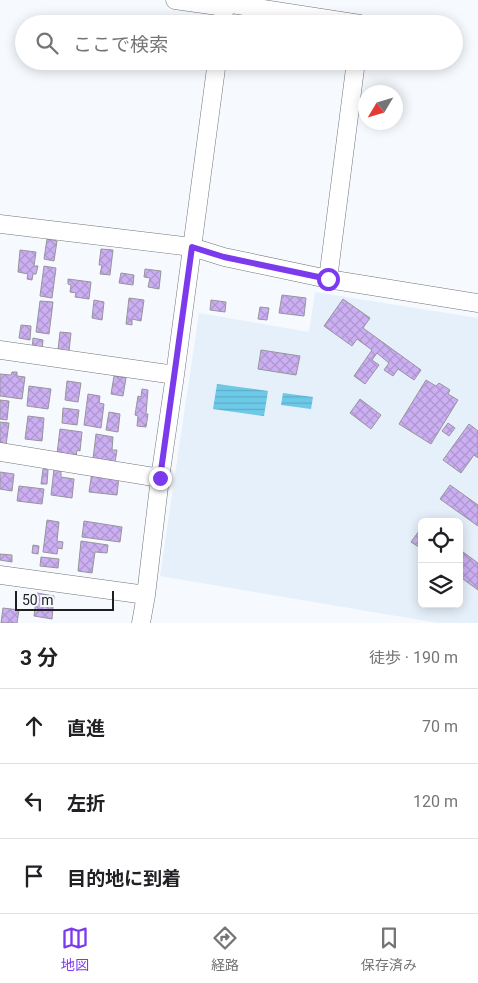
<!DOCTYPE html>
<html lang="ja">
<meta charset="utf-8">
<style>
body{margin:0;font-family:Roboto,"Noto Sans JP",sans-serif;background:#f2f2f2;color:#202124}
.controls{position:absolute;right:15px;bottom:15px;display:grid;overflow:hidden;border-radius:8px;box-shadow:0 2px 12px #0003}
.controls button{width:45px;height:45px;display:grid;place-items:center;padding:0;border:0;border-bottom:1px solid #e0e0e0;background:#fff;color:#202124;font:25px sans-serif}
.compass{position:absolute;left:358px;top:85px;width:45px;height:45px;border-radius:50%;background:#fff;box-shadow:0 2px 12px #0003;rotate:232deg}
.scale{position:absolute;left:15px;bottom:12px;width:99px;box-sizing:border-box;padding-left:5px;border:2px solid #1e1f21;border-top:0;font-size:14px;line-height:18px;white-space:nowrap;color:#1e1f21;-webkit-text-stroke:4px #f6fafe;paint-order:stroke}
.stop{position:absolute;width:15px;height:15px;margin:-11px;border:4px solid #7c3aed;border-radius:50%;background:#fff}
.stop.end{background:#7c3aed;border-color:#fff;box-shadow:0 1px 5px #0008}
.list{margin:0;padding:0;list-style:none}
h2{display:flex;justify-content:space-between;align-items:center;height:65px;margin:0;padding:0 20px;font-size:21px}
h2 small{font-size:16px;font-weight:400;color:#757577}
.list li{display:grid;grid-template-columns:32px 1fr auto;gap:15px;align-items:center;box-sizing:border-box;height:75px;padding:0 20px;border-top:1px solid #e0e0e0}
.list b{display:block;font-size:19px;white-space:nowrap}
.list em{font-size:16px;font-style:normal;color:#757577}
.icon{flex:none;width:28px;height:28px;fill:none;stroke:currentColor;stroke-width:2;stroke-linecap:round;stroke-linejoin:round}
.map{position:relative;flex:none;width:478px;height:623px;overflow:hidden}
.search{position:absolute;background:#fff;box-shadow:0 2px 12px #0003;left:15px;right:15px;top:15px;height:55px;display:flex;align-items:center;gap:12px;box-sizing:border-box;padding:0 18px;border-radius:28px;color:#757577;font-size:19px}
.sheet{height:290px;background:#fff}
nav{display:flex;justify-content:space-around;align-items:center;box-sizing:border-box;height:70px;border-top:1px solid #e0e0e0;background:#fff;font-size:14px;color:#757577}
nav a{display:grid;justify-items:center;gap:2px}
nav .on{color:#7c3aed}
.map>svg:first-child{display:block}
</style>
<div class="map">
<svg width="478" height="623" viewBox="0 0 478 623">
<defs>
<pattern id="water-rules" width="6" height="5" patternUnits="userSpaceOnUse" patternTransform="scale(1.25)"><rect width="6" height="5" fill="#6dc9e8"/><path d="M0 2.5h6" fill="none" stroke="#5eacc7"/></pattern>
<pattern id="building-cross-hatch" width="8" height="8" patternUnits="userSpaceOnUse" patternTransform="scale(1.25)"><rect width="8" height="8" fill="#cbaff2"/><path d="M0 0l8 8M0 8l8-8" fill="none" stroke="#ae96cf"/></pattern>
</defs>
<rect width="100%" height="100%" fill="#f6fafe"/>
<path fill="#e6f0fa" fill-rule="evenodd" d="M315,292l163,26v305h-40l-278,-47 39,-263 110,19zM422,522h37v82h-37z"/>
<path fill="url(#water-rules)" d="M217,384l51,7 -4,25 -51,-7z
M283,393l30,4 -2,12 -30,-4z"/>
<path fill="url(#building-cross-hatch)" stroke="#97959a" d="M47,239l10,2 -3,20 -10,-2z
M101,249l12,1 -3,25 -10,-1 2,-9h-3z
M20,250l16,2 -2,14h4l-2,8h-3l-1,6 -5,-1 1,-5 -10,-2z
M44,266l12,2 -4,30 -12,-2z
M145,269l16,2 -2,18 -11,-2 2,-9 -6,-1z
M121,273l13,2 -1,10 -14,-2z
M68,279l23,3 -2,17 -14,-2 1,-4 -6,-1 1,-7 -3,-1z
M282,295l24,3 -2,18 -25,-3z
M129,298l15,2 -3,21 -9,-2v6l-6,-1z
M343,299l27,19 -7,10 58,42 -7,10 -16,-11 -5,7 -9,-6 5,-7 -12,-10 -5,7 7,5 -14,19 -11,-8 18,-26 -15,-11 -5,7 -28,-20z
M94,300l10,2 -2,18 -10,-2z
M211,300l15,2 -1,10 -15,-2z
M40,301l13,1 -4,32 -13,-2z
M260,307l9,1 -2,12 -9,-1z
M21,325l10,1 -1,14 -11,-2z
M60,332l11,1 -2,18 -11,-1z
M33,338l10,2 -1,11 -10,-2z
M261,350l39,6 -4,19 -38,-6z
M12,372h5v4l8,1 -3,22 -22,-3v-22l11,1z
M114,376l12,2 -3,18 -12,-2z
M426,380l10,6 3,-3 11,7 -2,4 10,6 -27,44 -32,-20z
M67,381l14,2 -3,19 -13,-2z
M29,386l22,3 -3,20 -21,-3z
M142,389l6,1 -2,24h2l-2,13 -9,-1 1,-10 -3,-1 3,-19 3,1z
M88,394l12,2 -1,7 5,1 -3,24 -17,-3z
M360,399l21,16 -10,14 -21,-16z
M0,400l9,1 -2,19 -7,-1z
M63,408l16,2 -2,15 -15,-2z
M109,412l11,2 -2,18 -12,-2z
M28,416l16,2 -2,23 -17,-2z
M0,422l9,1 -3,22 -6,-1z
M448,423l7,5 -6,8 -7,-5z
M469,424l9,7v27l-4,-3 -13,18 -18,-13z
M60,429l22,3 -2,19 -3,-1 -1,7 -19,-3z
M96,434l17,3 -1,13h5l-2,12 -22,-3z
M43,469l5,1 -1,14h-6z
M54,469l7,1v7l13,2 -2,19 -21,-3z
M0,472l14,2 -2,17 -12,-2z
M92,472l27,4 -2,19 -28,-3z
M450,485l28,20v21l-38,-27z
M19,486l25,3 -2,15 -25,-3z
M47,520l12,2 -2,19 6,1 -1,7 -4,-1 -1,6 -14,-2z
M84,521l38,6 -2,15 -38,-5z
M422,527v22l-11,-7z
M81,541l27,4 -1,8 -12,-1 -3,21 -14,-2z
M33,545l6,1 -1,8 -6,-1z
M459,549l19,14v27l-19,-14z
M0,554l12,1v7l-12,-2z
M41,557l18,2 -1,9 -18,-2z
M37,593l17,3 -2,23 -18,-3z
M3,608l16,2 -2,13h-16z"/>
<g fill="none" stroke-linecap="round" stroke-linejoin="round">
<defs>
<path id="minor" d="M175,0l50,7
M225,3l135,21
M222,24l4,-24
M0,224l192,23 32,10 104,22 150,24
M328,279l28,-218
M0,350l175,25
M0,452l160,26
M0,575l146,20
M141,623l5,-28 14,-117 15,-103 42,-314"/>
</defs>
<use href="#minor" stroke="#717478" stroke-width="19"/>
<use href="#minor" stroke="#fff" stroke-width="18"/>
</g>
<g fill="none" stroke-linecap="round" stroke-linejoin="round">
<path stroke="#7c3aed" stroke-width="6" d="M160,478l32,-231 32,10 104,22"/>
</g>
</svg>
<div class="controls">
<button><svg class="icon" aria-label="locate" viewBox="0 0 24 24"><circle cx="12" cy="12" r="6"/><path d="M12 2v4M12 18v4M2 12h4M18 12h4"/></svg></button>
<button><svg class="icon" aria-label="layers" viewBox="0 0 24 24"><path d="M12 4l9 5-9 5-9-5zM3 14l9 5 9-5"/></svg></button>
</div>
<svg class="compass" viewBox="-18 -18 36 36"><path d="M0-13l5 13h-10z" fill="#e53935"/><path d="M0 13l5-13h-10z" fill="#757577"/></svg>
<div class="scale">50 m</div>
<div class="stop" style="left:328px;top:279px"></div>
<div class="stop end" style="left:160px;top:478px"></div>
<div class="search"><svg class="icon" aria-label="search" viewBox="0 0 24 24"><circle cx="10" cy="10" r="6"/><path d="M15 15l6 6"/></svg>ここで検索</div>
</div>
<section class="sheet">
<h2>3 分<small>徒歩 · 190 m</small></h2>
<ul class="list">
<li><svg class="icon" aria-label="ahead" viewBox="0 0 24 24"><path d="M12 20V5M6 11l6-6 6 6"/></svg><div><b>直進</b></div><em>70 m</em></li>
<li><svg class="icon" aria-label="left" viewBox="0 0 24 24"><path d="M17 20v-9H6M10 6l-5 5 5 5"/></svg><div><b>左折</b></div><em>120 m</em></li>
<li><svg class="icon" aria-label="arrive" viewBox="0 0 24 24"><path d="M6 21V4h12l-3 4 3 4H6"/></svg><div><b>目的地に到着</b></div></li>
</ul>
</section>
<nav>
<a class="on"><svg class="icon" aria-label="map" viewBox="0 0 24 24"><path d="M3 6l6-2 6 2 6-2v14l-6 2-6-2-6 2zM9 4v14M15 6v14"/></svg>地図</a>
<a><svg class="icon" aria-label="directions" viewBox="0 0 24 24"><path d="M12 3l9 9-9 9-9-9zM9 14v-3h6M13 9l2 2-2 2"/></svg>経路</a>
<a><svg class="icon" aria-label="saved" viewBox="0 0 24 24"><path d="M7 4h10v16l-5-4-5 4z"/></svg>保存済み</a>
</nav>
